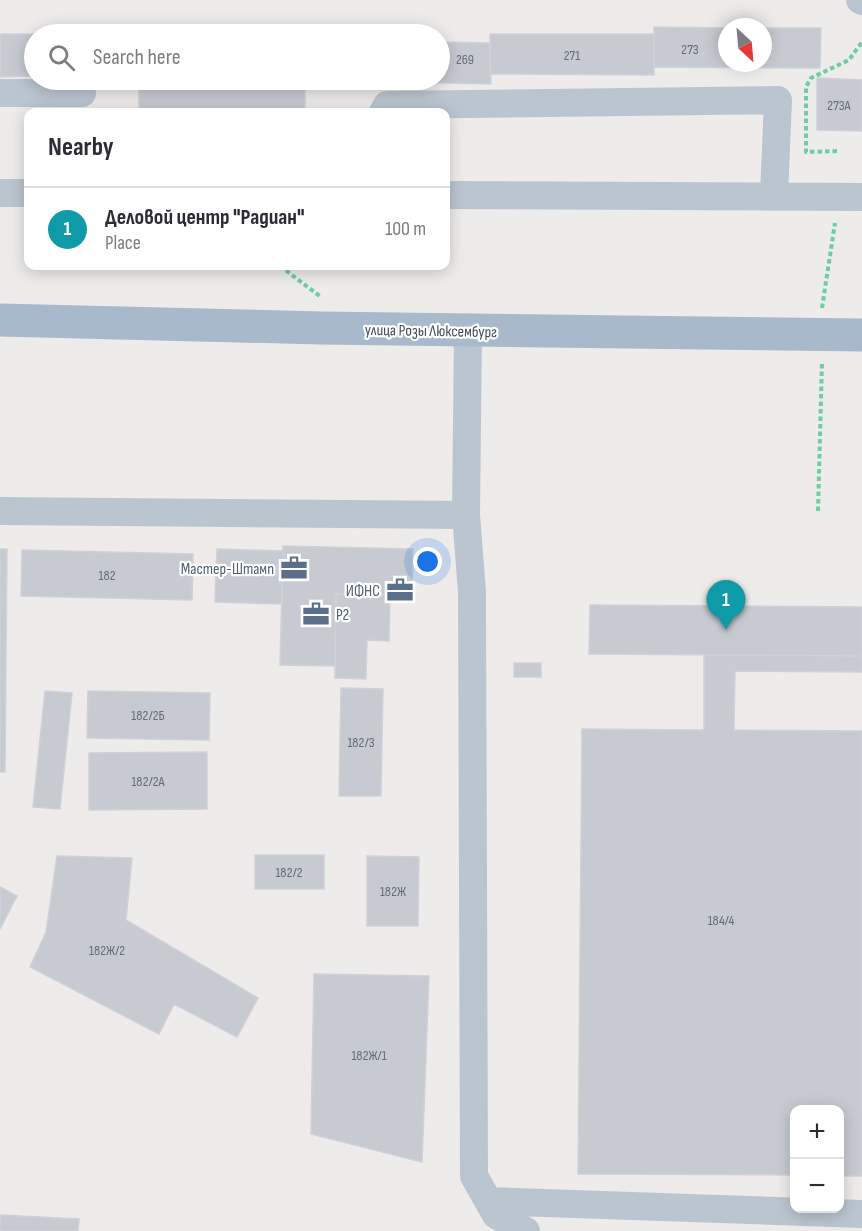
<!DOCTYPE html>
<meta charset="utf-8">
<style>
body{margin:0;font-family:"Sofia Sans Condensed",sans-serif;background:#f2f2f3;color:#2b2b33}
.controls{position:absolute;right:18px;bottom:18px;display:grid;overflow:hidden;border-radius:12px;box-shadow:0 3px 15px #0003}
.controls button{width:54px;height:54px;display:grid;place-items:center;padding:0;border:0;border-bottom:2px solid #e1e1e2;background:#fff;color:#2b2b33;font:30px sans-serif}
.compass{position:absolute;left:718px;top:18px;width:54px;height:54px;border-radius:50%;background:#fff;box-shadow:0 3px 15px #0003;rotate:154deg}
.you{position:absolute;left:428px;top:562px;width:21px;height:21px;margin:-15px;border:4px solid #fff;border-radius:50%;background:#1a73e8;box-shadow:0 0 0 9px #1a73e833}
.badge{display:grid;place-items:center;width:39px;height:39px;border-radius:50%;background:#0f766e;color:#fff;font-size:20px;font-weight:700}
.pin{position:absolute;translate:-50% -50px;filter:drop-shadow(0 2px 3px #0008)}
.pin::after{content:'';position:absolute;top:32px;width:21px;height:18px;background:inherit;clip-path:polygon(0 0,100% 0,50% 100%)}
.list{margin:0;padding:0;list-style:none}
h2{display:flex;justify-content:space-between;align-items:center;height:78px;margin:0;padding:0 24px;font-size:26px}
h2 small{font-size:20px;font-weight:400;color:#7c7c81}
.list li{display:grid;grid-template-columns:39px 1fr auto;gap:18px;align-items:center;box-sizing:border-box;height:84px;padding:0 24px;border-top:2px solid #e1e1e2}
.list b{display:block;font-size:22px;white-space:nowrap}
.list p{margin:0;font-size:20px;white-space:nowrap;color:#7c7c81}
.list em{font-size:20px;font-style:normal;color:#7c7c81}
.icon{flex:none;width:33px;height:33px;fill:none;stroke:currentColor;stroke-width:2;stroke-linecap:round;stroke-linejoin:round}
.map{position:relative;flex:none;width:862px;height:1231px;overflow:hidden}
.search{position:absolute;background:#fff;box-shadow:0 3px 15px #0003;left:24px;top:24px;width:426px;height:66px;display:flex;align-items:center;gap:15px;box-sizing:border-box;padding:0 21px;border-radius:33px;color:#7c7c81;font-size:22px}
.panel{position:absolute;background:#fff;box-shadow:0 3px 15px #0003;left:24px;top:108px;width:426px;height:162px;border-radius:12px}
.map>svg:first-child{display:block}
</style>
<div class="map">
<svg width="862" height="1231" viewBox="0 0 862 1231">
<rect width="100%" height="100%" fill="#eeebeb"/>
<path fill="#c7cad1" stroke="#cfd1d7" stroke-width="1.5" d="M654,27l73,1v35h36v-35h58l-1,40 -166,-1z
M0,34h86h-52v42l-34,1z
M490,34h164v41l-164,-1z
M440,42l50,1 1,41 -167,-4h116z
M817,78l45,2v51l-45,-1z
M139,90h166v22h-166z
M283,546l130,3 -1,47 -76,-2 -1,72 -55,-1z
M0,549h7l-2,223h-5z
M217,549l66,2 -1,53 -67,-2z
M22,550l171,4 -1,46 -171,-4z
M336,594h54l-1,47 -22,-1 -1,39 -31,-1z
M590,605l272,2v49l-273,-2z
M704,655l158,1v16l-127,-1 -1,59 128,1v445h-22v-66h-46v65l-216,-1 4,-445 122,1z
M514,663h27v14h-27z
M341,688l42,1 -2,107h-42z
M45,691l27,2 -12,116 -27,-2z
M88,691l122,2 -1,47 -122,-2z
M207,752v57l-118,1v-57z
M255,855h69v34h-69z
M57,856l75,2 -6,62 132,78 -21,39 -63,-33 -15,30 -129,-67 16,-35z
M367,856l52,1 -1,69h-51z
M0,887l17,9 -17,33z
M314,974l115,2 -7,186 -111,-28z
M0,1215l79,4 -1,12h-78z"/>
<g fill="none" stroke-linecap="round" stroke-linejoin="round">
<path stroke="#6dcea2" stroke-width="4" stroke-dasharray="4.5 3" stroke-linecap="butt" d="M837,151l-31,1v-65l5,-9 38,-18 13,-18
M280,266l41,31
M822,308l13,-85
M818,511l4,-149"/>
<path stroke="#bbc5cf" stroke-width="28" d="M860,0l2,1
M0,93h82
M383,112l4,-7 391,-5 -4,96
M0,193h28
M446,195l416,2
M468,330l-2,185 6,77 2,584 22,39 30,16
M0,511l466,4
M488,1201l374,13"/>
<path stroke="#a9b9cc" stroke-width="33" d="M0,320l321,8 541,7"/>
</g>
<defs>
<symbol id="office-bare" viewBox="-9 -9 18 18"><path d="M-6-3h4V-5.5h4V-3h4V5H-6ZM-1-4.5V-3h2v-1.5ZM-6 0V1H6V0Z" fill="#5c6f8a" stroke="#fff" stroke-width="2.5" paint-order="stroke"/></symbol>
</defs>
<g fill-rule="evenodd">
<use href="#office-bare" x="275" y="549" width="38" height="38"/>
<use href="#office-bare" x="381" y="571" width="38" height="38"/>
<use href="#office-bare" x="297" y="595" width="38" height="38"/>
</g>
<g text-anchor="middle" stroke-width="4.5" stroke-linejoin="round" paint-order="stroke">
<g font-size="14" fill="#646d77">
<text x="690" y="54">273</text>
<text x="572" y="60">271</text>
<text x="465" y="64">269</text>
<text x="839" y="110">273А</text>
<text x="107" y="580">182</text>
<text x="148" y="720">182/2Б</text>
<text x="361" y="747">182/3</text>
<text x="148" y="786">182/2А</text>
<text x="289" y="877">182/2</text>
<text x="393" y="896">182Ж</text>
<text x="721" y="925">184/4</text>
<text x="107" y="955">182Ж/2</text>
<text x="369" y="1060">182Ж/1</text>
</g>
<g font-size="16" fill="#434e59" stroke="#fff">
<text transform="translate(431 330) rotate(1)" y="6">улица Розы Люксембург</text>
</g>
<g font-size="16" fill="#4e5e75" stroke="#fff" text-anchor="end">
<text x="274" y="574">Мастер-Штамп</text>
<text x="380" y="596">ИФНС</text>
<text x="336" y="620" text-anchor="start">Р2</text>
</g>
</g>
</svg>
<div class="controls">
<button>+</button>
<button>−</button>
</div>
<svg class="compass" viewBox="-18 -18 36 36"><path d="M0-13l5 13h-10z" fill="#e53935"/><path d="M0 13l5-13h-10z" fill="#7c7c81"/></svg>
<div class="you"></div>
<div class="pin badge" style="left:726px;top:630px;background:#0f9aa8">1</div>
<div class="search"><svg class="icon" aria-label="search" viewBox="0 0 24 24"><circle cx="10" cy="10" r="6"/><path d="M15 15l6 6"/></svg>Search here</div>
<section class="panel">
<h2>Nearby<small></small></h2>
<ul class="list">
<li><span class="badge" style="background:#0f9aa8">1</span><div><b>Деловой центр &quot;Радиан&quot;</b><p>Place</p></div><em>100 m</em></li>
</ul>
</section>
</div>
